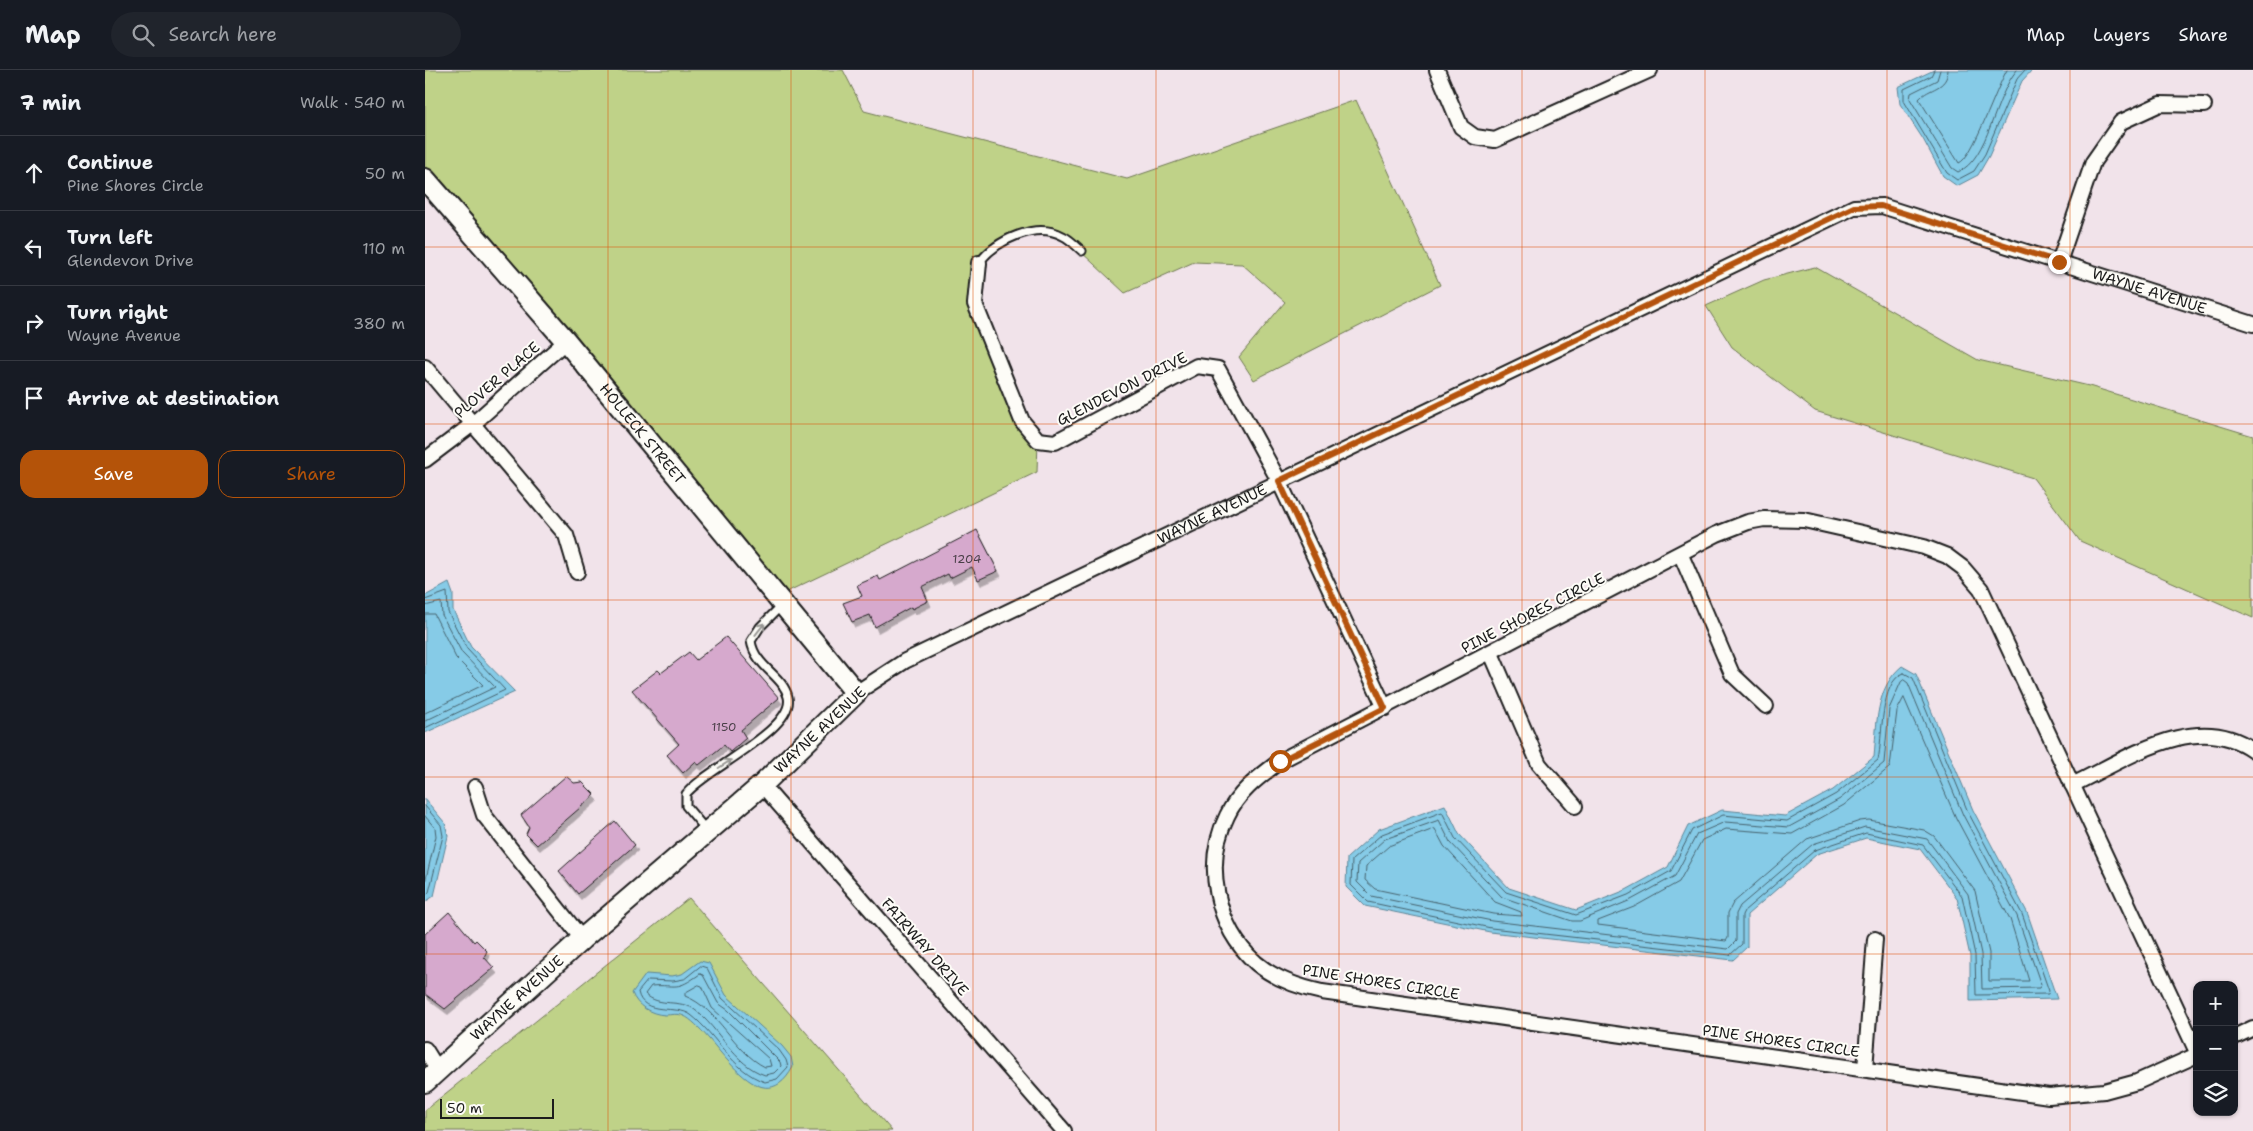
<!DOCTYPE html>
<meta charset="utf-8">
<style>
body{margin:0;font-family:"Shantell Sans",sans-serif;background:#20242c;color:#f1f3f6}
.controls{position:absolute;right:15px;bottom:15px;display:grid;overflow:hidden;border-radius:10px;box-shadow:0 1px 4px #0004}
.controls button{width:45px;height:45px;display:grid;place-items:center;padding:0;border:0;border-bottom:1px solid #363941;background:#171b24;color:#f1f3f6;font:25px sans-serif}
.scale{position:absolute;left:15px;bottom:12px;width:114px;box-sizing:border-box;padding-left:5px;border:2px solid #1c1c1c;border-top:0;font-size:14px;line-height:18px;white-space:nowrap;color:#1c1c1c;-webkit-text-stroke:4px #fdfcf7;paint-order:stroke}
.stop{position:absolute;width:15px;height:15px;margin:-11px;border:4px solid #b45309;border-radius:50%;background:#fff}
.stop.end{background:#b45309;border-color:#fff;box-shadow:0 1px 5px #0008}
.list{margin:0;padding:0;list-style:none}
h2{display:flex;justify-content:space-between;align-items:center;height:65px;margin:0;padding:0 20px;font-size:21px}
h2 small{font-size:16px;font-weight:400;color:#9ea1a6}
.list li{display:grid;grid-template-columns:32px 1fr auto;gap:15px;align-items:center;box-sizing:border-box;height:75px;padding:0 20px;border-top:1px solid #363941}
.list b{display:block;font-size:19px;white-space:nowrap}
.list p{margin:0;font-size:16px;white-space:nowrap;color:#9ea1a6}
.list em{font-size:16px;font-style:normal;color:#9ea1a6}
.actions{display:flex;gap:10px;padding:15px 20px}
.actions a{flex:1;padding:11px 0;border:1px solid #b45309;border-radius:15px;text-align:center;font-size:18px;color:#b45309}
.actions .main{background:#b45309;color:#fff}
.icon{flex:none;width:28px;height:28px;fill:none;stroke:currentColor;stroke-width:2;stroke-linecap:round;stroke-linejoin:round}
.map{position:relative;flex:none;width:1828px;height:1061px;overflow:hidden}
header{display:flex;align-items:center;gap:30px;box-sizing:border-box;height:70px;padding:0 25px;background:#171b24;border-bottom:1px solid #363941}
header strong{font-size:24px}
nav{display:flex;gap:28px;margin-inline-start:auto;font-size:18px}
.search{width:350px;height:45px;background:#20242c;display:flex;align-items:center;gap:12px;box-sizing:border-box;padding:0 18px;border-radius:28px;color:#9ea1a6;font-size:19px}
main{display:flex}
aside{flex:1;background:#171b24}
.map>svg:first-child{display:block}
</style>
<header>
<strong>Map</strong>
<div class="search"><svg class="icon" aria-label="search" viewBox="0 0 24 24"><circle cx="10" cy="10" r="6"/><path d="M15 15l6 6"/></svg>Search here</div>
<nav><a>Map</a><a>Layers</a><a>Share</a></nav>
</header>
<main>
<aside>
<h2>7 min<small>Walk · 540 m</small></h2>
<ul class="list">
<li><svg class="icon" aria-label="ahead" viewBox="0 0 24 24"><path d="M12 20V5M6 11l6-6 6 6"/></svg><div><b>Continue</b><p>Pine Shores Circle</p></div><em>50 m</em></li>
<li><svg class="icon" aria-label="left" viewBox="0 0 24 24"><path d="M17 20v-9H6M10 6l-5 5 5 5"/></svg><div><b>Turn left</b><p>Glendevon Drive</p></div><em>110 m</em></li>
<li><svg class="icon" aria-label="right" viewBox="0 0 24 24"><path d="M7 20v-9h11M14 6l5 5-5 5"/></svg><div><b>Turn right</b><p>Wayne Avenue</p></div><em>380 m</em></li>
<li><svg class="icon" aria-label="arrive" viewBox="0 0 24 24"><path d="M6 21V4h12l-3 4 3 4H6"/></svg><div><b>Arrive at destination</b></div></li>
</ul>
<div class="actions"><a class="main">Save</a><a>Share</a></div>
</aside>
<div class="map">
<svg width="1828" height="1061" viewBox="0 0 1828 1061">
<defs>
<filter id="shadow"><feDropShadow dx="3" dy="5.5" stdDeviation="0" flood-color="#0004"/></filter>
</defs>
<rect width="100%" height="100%" fill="#f1e3ea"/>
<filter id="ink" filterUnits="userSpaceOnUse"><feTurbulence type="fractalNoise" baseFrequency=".02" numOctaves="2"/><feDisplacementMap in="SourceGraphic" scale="10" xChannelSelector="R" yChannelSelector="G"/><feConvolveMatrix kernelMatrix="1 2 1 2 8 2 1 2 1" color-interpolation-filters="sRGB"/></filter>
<g filter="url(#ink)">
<path fill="#bfd288" stroke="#6e7752" d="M0,0h418l21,41 263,68 229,-79 84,185 -186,95 -15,-23 46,-55 -43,-38 -48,-2 -69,31 -62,-58 -26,-5 -50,21 -12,53 63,136 -1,32 -261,125 -351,-416z
M1390,197l163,93 111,26 164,50v182l-173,-77 -47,-63 -218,-67 -83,-64 -26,-41 58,-26z
M264,828l203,233h-467v-21z"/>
<path fill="#86cbe7" stroke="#5c8596" d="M1509,0h98l-10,11 -33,75 -11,19 -21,11 -14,-10 -20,-37 -23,-35 -2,-17z
M24,513l4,11v16l18,37 44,45 -90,41v-137z
M1477,596l14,8 57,136 54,102 30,87 -87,2v-45l-13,-58 -37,-49 -54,-11 -49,16 -70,61v32l-14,13 -243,-28 -125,-26 -19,-19 1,-29 32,-29 66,-24 14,29 50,54 67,22 50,-20 42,-23 20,-41 34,-16 63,6 48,-26 41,-33c3,-32 1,-69 28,-91z
M0,729l20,24 3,13 -14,60 -9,6z
M275,891l9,2 17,32 56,51 9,11 2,10c-34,63 -81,-39 -109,-51 -6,-3 -13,-1 -19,-1 -15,-1 -28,-9 -33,-22l14,-19 26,2 10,-2z"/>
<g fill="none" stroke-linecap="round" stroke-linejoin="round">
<path stroke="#46626d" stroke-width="1" d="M1509,0l-3,6 -27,13v12l43,72 10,7 17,-9 11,-17 32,-75 8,-9
M1515,0l-3,10 -26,13 -1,6 42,69 6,4c31,-13 36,-76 59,-102
M1523,0c-1,20 -19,17 -29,29l40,64c14,-5 37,-75 48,-93
M0,530l22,-8 1,20 19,37 38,41 -80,38
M0,536l16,-4 1,13 20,38 33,34 -70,34
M0,544h9l22,44 27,27 -58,28
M1479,603l9,5 55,134 54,102 27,77 -1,3 -72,1 -1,-40 -13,-59 -39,-51 -57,-12 -51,17 -71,61 -2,4v29l-12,11 -239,-27 -123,-26 -17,-17 1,-25 30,-26 60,-22 13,26 51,54 70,23 52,-20 43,-24 21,-41 31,-15 64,6 49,-27 42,-34c5,-21 1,-79 26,-87z
M1479,610l4,3 55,132 54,101 24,69 -2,3 -57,1 -1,-35 -13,-60 -41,-55 -62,-12 -52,17 -73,62 -4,8v27l-8,8 -236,-28 -121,-25 -14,-14 1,-19 27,-24 54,-19 11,22 52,55 70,24h8l51,-21 44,-24 22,-42 28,-12 64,5 51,-28 44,-36 5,-54 12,-27z
M1479,628l52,120 54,101 19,62h-40v-28l-14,-62 -41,-55 -10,-6 -55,-10 -9,1 -53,18 -74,64 -5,10v25l-2,3 -128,-16v-4l36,-14 45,-25 23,-42 24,-11 66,5 52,-29 46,-38 7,-56z
M0,736l16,19 2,11 -14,56 -4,4
M0,746l10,12 1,8 -11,47
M1010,759l9,17 51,56 26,10 1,4 -29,-2 -118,-25 -10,-9 1,-14 23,-20z
M276,896l6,2 15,30 57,52 7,10 2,7 -11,12 -12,3c-33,-11 -48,-47 -74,-67 -14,-11 -48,2 -53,-23l10,-12 25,1 11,-2z
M275,904l3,1 15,28 10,7 52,52 1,4 -7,7 -9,2c-31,-10 -46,-47 -70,-65 -16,-12 -35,-2 -50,-16l6,-8c27,-2 24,6 49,-12z
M274,915l3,1 10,22 57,51 2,7 -6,1c-32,-16 -46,-58 -80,-71v-3z"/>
</g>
<path fill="#d6a9cd" stroke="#1c1c1c" filter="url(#shadow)" d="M552,460l21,41 -20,9 -6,-13 -22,11 -2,-4 -26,13 6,14 -16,8 -1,-2 -36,20 -5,-12 -18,7 -9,-19 19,-7 -5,-11 21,-9 2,4z
M301,567l53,61 -38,32 5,8 -16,14 -6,-7 -25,20 -4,-3 -12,11 -16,-18 12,-11 -47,-54 26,-20 3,3 28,-21 7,8z
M141,706l8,7 8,-1 13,13 -58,50 -11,-11 3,-7 -8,-12z
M190,751l20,24 -57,49 -19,-23z
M24,842l25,30 2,-2 11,11 -3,6 10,11 -49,41 -20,-15v-60z"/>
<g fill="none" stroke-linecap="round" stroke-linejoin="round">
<defs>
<path id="lane" d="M554,193c17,-23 57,-42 84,-27 7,3 13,10 19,15
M282,761l-21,-25v-12c18,-24 110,-65 102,-97 -5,-22 -33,-30 -37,-56l9,-14 22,-22"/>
<g id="street">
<path d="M1012,0l24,57 14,10 20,3 155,-70"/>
<path d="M1634,192l34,-100 28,-40 39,-18 44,1"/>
<path d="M554,193l-4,41 47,117 16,19 17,2 142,-76 21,3 61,112 106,227"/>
<path d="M0,297l141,168 11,37"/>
<path d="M0,390l49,-37 92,-82"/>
<path d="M1256,485l51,119 34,32"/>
<path d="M1066,583l48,111 36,42"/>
<path id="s1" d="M431,623l49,-32 949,-454 28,-1 371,118"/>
<path d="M337,715l302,346"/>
<path d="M1647,715c53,-25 124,-76 181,-35"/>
<path d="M50,717l9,28 98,124"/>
<path d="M1809,967l19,-9"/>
<path d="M0,979l13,21"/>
<path d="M1772,982l-216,-463 -18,-21 -16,-12 -23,-9 -120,-27 -40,-1 -16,3 -31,12 -437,227c-21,16 -42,31 -53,55 -24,48 -11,111 29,147 19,16 43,24 66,29l727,104 55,-5 33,-9 60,-27"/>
<path d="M1440,999l10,-130"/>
</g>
<g id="secondary">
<path id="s2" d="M0,109l141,162 290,352 -94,92 -180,154 -157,143"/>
</g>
</defs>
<use href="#lane" stroke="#1c1c1c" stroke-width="11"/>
<use href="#street" stroke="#1c1c1c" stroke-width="18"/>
<use href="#secondary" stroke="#1c1c1c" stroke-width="24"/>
<use href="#lane" stroke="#fdfcf7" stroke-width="7"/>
<use href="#street" stroke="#fdfcf7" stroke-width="14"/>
<use href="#secondary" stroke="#fdfcf7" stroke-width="20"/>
</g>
<defs><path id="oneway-shaft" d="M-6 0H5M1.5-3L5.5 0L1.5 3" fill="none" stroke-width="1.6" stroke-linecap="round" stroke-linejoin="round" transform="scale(1.25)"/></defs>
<g stroke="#989794">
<use href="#oneway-shaft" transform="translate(335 559) rotate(-52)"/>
<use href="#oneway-shaft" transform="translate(300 694) rotate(-32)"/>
</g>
</g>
<g fill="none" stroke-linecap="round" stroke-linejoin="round" filter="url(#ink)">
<path stroke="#b45309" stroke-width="6" d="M855,691l105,-53 -106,-227 575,-274 27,-1 178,56"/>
</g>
<path fill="none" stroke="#de560d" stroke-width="1" stroke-opacity="0.55" d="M183,0v1061M366,0v1061M548,0v1061M731,0v1061M914,0v1061M1097,0v1061M1280,0v1061M1462,0v1061M1645,0v1061M0,177h1828M0,354h1828M0,530h1828M0,707h1828M0,884h1828"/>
<g text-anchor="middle" stroke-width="4" stroke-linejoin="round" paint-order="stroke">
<g font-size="12" fill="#4a3f48">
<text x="542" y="493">1204</text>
<text x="299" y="661">1150</text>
</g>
<g font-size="15" fill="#1c1c1c" stroke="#fdfcf7">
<text dy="5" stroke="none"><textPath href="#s1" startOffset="1419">WAYNE AVENUE</textPath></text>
<text transform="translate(72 310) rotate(-41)" y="5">PLOVER PLACE</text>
<text transform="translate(697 319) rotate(-27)" y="5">GLENDEVON DRIVE</text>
<text dy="5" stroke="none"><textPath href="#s2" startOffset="335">HOLLECK STREET</textPath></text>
<text dy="5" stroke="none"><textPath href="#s1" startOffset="399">WAYNE AVENUE</textPath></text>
<text transform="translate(1108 543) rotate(-27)" y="5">PINE SHORES CIRCLE</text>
<text transform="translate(395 660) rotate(-43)" y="5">WAYNE AVENUE</text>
<text transform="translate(500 877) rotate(49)" y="5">FAIRWAY DRIVE</text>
<text transform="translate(956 912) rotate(9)" y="5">PINE SHORES CIRCLE</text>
<text transform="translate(92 928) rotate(-42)" y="5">WAYNE AVENUE</text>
<text transform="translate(1356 971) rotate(8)" y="5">PINE SHORES CIRCLE</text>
</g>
</g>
</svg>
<div class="controls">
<button>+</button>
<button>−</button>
<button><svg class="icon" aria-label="layers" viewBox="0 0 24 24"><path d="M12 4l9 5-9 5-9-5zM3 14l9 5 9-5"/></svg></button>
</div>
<div class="scale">50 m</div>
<div class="stop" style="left:855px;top:691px"></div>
<div class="stop end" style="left:1634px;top:192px"></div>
</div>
</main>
